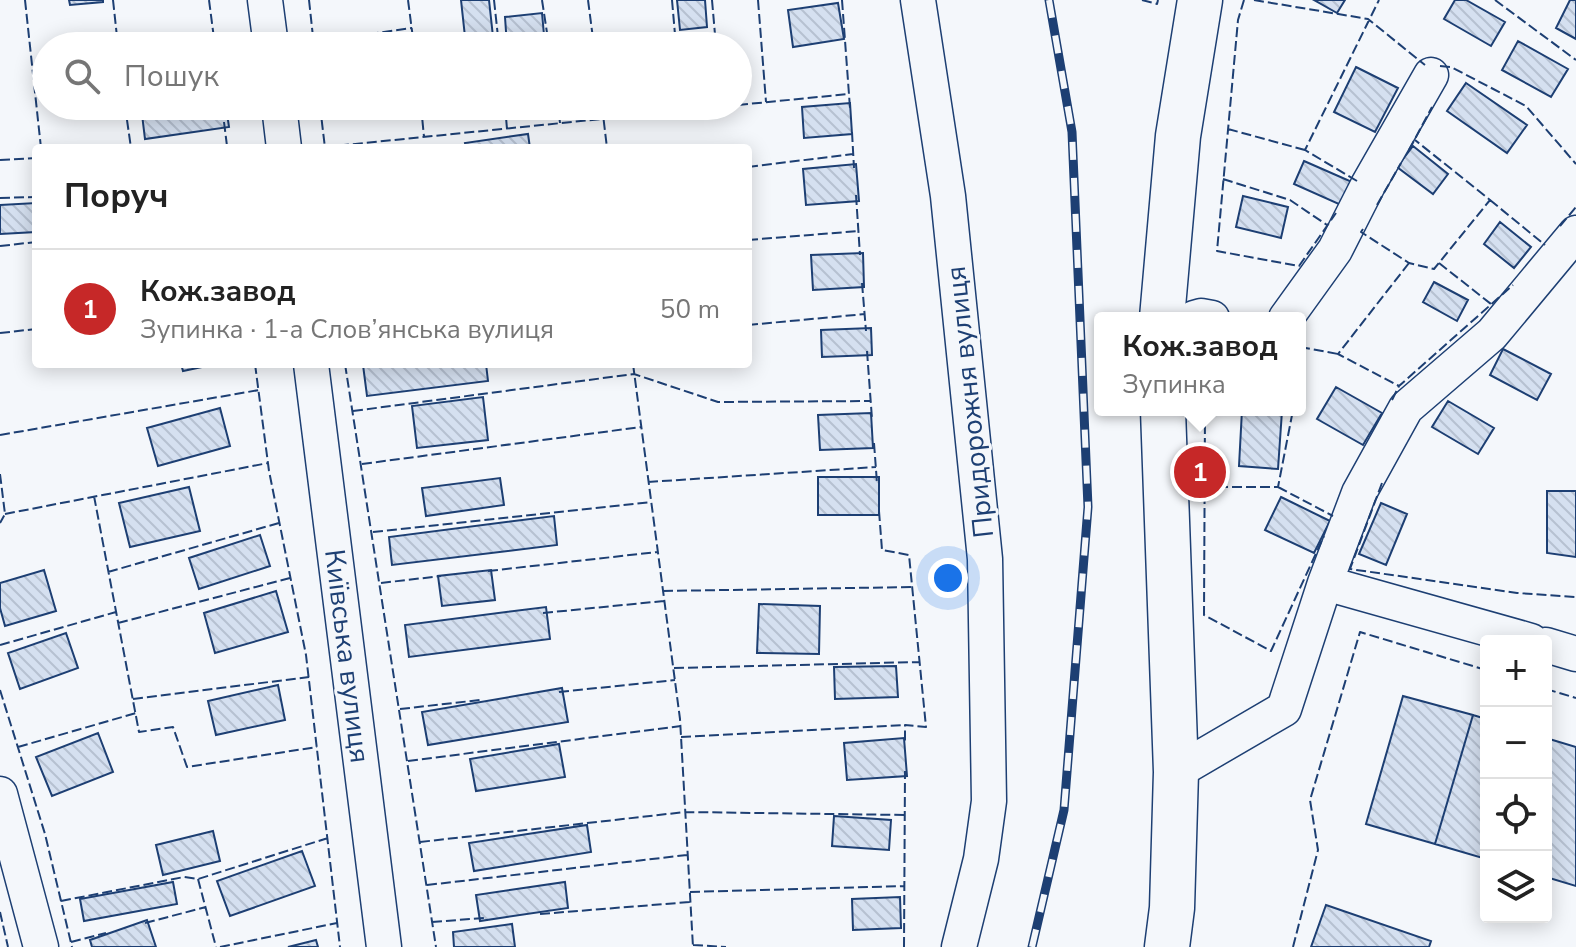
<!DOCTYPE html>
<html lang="uk">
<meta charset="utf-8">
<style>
body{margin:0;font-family:"Nunito Sans",sans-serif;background:#f2f2f2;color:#222}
.controls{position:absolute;right:24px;bottom:24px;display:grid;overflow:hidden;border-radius:8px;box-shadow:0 4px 20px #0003}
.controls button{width:72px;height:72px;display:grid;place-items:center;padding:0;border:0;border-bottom:2px solid #e0e0e0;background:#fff;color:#222;font:40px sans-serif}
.you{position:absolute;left:948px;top:578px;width:28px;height:28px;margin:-20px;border:6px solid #fff;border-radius:50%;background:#1a73e8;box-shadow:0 0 0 12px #1a73e833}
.badge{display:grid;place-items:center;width:52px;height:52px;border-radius:50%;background:#c62828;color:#fff;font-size:26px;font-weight:700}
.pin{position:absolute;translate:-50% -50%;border:4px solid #fff;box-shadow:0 2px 8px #0006}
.popup{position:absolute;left:1094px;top:312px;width:212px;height:104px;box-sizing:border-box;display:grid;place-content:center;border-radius:8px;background:#fff;filter:drop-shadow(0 2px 6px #0005);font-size:26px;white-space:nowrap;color:#767676}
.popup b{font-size:30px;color:#222}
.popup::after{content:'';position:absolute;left:50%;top:100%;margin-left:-16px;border:16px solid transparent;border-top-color:#fff}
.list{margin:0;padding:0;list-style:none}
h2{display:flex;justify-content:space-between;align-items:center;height:104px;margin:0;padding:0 32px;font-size:34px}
h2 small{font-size:26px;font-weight:400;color:#767676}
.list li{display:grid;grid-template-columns:52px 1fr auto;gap:24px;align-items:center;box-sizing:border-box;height:120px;padding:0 32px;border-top:2px solid #e0e0e0}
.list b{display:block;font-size:30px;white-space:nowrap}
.list p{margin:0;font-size:26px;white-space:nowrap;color:#767676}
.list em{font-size:26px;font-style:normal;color:#767676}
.icon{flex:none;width:44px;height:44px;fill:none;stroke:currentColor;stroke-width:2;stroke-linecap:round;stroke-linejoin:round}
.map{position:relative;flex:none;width:1576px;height:947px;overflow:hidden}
.search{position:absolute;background:#fff;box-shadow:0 4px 20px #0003;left:32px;top:32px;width:720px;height:88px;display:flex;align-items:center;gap:20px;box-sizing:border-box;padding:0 28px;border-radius:44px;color:#767676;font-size:30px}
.panel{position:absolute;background:#fff;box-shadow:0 4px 20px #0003;left:32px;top:144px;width:720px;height:224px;border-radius:8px}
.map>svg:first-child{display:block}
</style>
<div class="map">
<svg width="1576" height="947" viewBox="0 0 1576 947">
<defs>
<pattern id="building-back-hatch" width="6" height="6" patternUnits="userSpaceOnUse" patternTransform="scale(2)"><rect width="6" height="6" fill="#d5e0f0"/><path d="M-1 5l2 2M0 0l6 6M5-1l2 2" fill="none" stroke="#b6c1d1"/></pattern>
</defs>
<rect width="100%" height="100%" fill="#f4f7fb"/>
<path fill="url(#building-back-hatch)" stroke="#1d3f73" stroke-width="2" d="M69,0h34v2l-33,3z
M461,0h28l5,46h-28z
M677,0h28l2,27 -27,3z
M1314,0h31l-8,13z
M1455,0h11l39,22 -14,24 -47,-27z
M1570,0h6v39l-20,-11z
M838,3l6,36 -51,8 -5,-37z
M542,13l3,33h-38l-2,-29z
M401,37l1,9h-60z
M1518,41l50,28 -17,28 -49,-27z
M1356,67l42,21 -23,44 -41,-20z
M1466,83l61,42 -20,28 -60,-42z
M850,103l2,31 -48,4 -2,-31z
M141,106h85l3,21 -84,12z
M528,134l2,14h-64l-1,-5z
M1413,146l35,28 -15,20 -36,-27z
M1304,161l48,21 -11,23 -47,-21z
M856,164l3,37 -53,4 -3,-36z
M1243,196l45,11 -7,31 -45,-11z
M36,203v29l-36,2v-29z
M1500,222l31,25 -17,21 -30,-24z
M863,253l1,34 -51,3 -2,-35z
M1434,282l34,18 -11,21 -34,-19z
M871,328l1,27 -50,2 -1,-27z
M1503,349l48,25 -14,26 -47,-25z
M181,364h35l-33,7z
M486,364l2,17 -121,15 -4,-31z
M1336,387l46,26 -19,32 -46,-26z
M483,397l5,43 -71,8 -5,-42z
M1448,401l46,27 -16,26 -46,-27z
M220,408l10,38 -72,20 -11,-38z
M1242,410l40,1 -4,58 -39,-3z
M871,413l2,35 -53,2 -2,-35z
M818,477h61v38h-61z
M500,478l4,27 -78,11 -4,-28z
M189,487l11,44 -70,16 -11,-44z
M1547,491h29v66l-29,-4z
M1281,497l49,24 -16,32 -49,-23z
M1381,503l26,11 -21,51 -27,-11z
M554,516l3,29 -165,20 -3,-28z
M260,535l10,31 -71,23 -10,-31z
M44,570l12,41 -51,15 -5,-18v-25z
M491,570l4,30 -53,6 -4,-30z
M276,591l12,41 -73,21 -11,-40z
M759,604l61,2 -1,48 -62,-1z
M546,607l4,32 -141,18 -4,-32z
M66,633l12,35 -58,21 -12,-36z
M896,666l2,31 -63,2 -1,-32z
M278,685l7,35 -69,15 -8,-34z
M562,688l6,34 -140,23 -6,-33z
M1403,696l70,19 -38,129 -69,-20z
M1473,715l13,4v140l-51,-15z
M98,733l15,39 -61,24 -16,-39z
M904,738l3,38 -60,4 -3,-37z
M1546,738l30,9v139l-30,-9z
M559,744l6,33 -89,14 -6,-32z
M834,816l57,4 -2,30 -57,-4z
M587,825l4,27 -117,19 -5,-28z
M213,831l7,30 -57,14 -7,-30z
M302,851l13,35 -85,30 -13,-35z
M173,882l4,22 -93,17 -4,-22z
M565,882l3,26 -88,13 -4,-26z
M900,897l1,31 -48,2 -1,-31z
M1326,905l105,36 -2,6h-118z
M147,920l9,27h-64l-2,-7z
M512,924l3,23h-61l-1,-15z
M316,940l2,7h-30z"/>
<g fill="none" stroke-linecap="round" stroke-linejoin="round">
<defs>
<path id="minor" d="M265,0l6,46
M918,0l30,196 37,363 4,242 -8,58 -22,88
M279,106l5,42
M1194,318l7,-2 11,2
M1286,318l49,-68 33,-65 63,-110
M311,364l73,583
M1325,583l206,58
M1546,645l30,9
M1176,772l108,-63 41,-126 34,-90 47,-85 86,-74 84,-101
M0,794l41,153"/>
<path id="tertiary" d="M1162,318l16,-182 22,-136
M1163,410l13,362 -4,136 -5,39"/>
</defs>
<use href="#minor" stroke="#1d3f73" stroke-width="37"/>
<use href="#tertiary" stroke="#1d3f73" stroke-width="47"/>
<use href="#minor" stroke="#f4f7fb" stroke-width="34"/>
<use href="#tertiary" stroke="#f4f7fb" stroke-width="44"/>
<defs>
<path id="rail" d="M1032,947l32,-137 24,-303 -16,-375 -23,-132"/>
</defs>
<use href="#rail" stroke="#1d3f73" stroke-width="9"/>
<use href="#rail" stroke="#f4f7fb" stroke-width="6" stroke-dasharray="18" stroke-linecap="butt"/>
<path stroke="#1d3f73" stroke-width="2" stroke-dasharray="10 4" stroke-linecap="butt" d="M25,0l16,148
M113,0l5,46
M209,0l6,46
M309,0l5,46
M408,0l6,46
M494,0l5,46
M542,0l7,46
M588,0l6,46
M672,0l4,46
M712,0l4,46
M758,0l8,102
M842,0l8,108
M1142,0l15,4 1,-4
M1244,0l-6,20 -21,231 82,15 37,-53
M1254,0l114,19 57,46
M1495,0l81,60
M313,42l99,-14
M1440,66l11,1 75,39 50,58
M738,105l111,-11
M125,106l6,42
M320,106l5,42
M421,106l3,31
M505,106l2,23
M558,106l2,17
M602,106l5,42
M224,122l3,24
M1228,129l77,21
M852,132l2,36
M325,147l404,-41
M176,148l51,-3
M1409,150l23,-43
M0,160l36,-2
M748,167l105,-13
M1223,179l67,21 37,25
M1357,181l-52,-31 74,-150
M856,195l4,60
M0,198l36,-1
M1490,200l55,45
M1377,205l24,-42
M1560,226l16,-19
M1363,229l-2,3 48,31 25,6 56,-69 -75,-60
M748,240l111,-9
M0,246l36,-4
M1409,263l-71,91 61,32 114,-101
M1439,263l52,41
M862,283l4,48
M748,325l117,-11
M0,333l36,-4
M1300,347l38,7
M867,351l5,68
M255,364l14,107 37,184 34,292
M345,364l91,583
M633,364l47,355 13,228
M1300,369l4,-21
M1392,400l7,-14
M1205,410l-1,205 67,36 53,-115
M353,411l281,-37 84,28 153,-1
M0,435l259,-45
M874,443l3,40
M362,464l279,-37
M0,474l5,40 -5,9
M648,482l228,-15
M1382,483l-32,86 167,24 59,4
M1204,487h74l15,-77
M1278,487l55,29
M94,496l45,236 34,-5 14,40 130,-20
M879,511l3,39 27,5 17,172 -21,-2v18
M5,514l263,-51
M373,532l278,-30
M488,571l169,-19
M108,572l171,-49
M381,583l60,-7
M663,591l249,-4
M543,613l121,-12
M118,623l172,-45
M0,645l116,-33
M674,668l245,-6
M1546,689l30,9
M0,690l45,144 27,113
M559,692l116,-12
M133,699l176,-22
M400,709l80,-9
M681,737l224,-12
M18,747l118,-34
M408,761l273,-35
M420,842l265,-30 220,3
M198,879l18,68
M427,885l260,-30
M690,892l215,-6
M61,901l123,-24 14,2 130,-41
M0,912l8,35
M540,914l150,-12
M432,922l52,-4
M145,923l61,-16
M71,942l35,-9
M693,945l33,2
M220,947l117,-24
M904,947l1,-176
M1293,947l25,-97 -8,-50 50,-168 126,38"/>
</g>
<g text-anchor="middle" stroke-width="6" stroke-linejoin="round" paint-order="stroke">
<g font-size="28" fill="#1d3f73" stroke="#f4f7fb">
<text transform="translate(969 402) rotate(-96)" y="10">Придорожня вулиця</text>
<text transform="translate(348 656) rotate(83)" y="10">Київська вулиця</text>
</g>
</g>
</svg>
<div class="controls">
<button>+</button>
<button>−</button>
<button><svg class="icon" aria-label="locate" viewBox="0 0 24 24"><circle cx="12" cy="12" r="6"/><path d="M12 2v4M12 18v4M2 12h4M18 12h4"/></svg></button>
<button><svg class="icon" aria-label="layers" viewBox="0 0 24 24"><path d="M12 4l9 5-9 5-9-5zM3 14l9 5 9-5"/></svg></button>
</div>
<div class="you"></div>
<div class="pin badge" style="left:1200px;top:472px">1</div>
<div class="popup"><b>Кож.завод</b>Зупинка</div>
<div class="search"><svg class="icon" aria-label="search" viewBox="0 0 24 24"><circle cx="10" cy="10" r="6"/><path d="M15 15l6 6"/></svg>Пошук</div>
<section class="panel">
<h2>Поруч<small></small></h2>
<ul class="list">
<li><span class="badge">1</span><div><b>Кож.завод</b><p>Зупинка · 1-а Слов’янська вулиця</p></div><em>50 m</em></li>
</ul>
</section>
</div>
